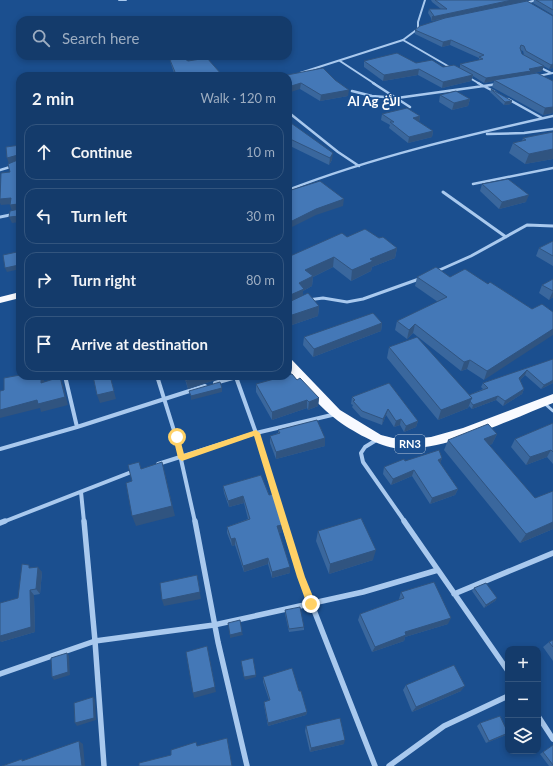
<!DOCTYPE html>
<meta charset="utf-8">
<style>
body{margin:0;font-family:Lato,Vazirmatn,sans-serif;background:#214673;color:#f1f3f6}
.controls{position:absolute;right:12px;bottom:12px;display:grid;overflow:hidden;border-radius:8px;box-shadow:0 2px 6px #0003}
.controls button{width:36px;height:36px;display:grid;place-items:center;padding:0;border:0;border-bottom:1px solid #33557e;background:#143b6b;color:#f1f3f6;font:20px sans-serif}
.stop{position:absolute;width:12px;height:12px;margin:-9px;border:3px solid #ffd166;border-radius:50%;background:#fff}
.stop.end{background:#ffd166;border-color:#fff;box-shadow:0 1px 4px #0008}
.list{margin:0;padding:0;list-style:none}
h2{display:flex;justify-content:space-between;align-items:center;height:52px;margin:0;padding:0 16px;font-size:17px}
h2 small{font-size:13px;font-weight:400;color:#9dadc1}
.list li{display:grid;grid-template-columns:26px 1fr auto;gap:12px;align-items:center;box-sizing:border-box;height:56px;margin:0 8px 8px;padding:0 8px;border:1px solid #33557e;border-radius:12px}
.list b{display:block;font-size:15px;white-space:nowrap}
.list em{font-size:13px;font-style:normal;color:#9dadc1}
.icon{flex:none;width:22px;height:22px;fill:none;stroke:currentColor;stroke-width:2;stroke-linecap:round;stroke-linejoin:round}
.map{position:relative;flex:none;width:553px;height:766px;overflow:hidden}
.search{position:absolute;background:#143b6b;box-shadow:0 2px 6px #0003;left:16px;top:16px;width:276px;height:44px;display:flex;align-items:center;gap:10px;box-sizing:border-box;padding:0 14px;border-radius:12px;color:#9dadc1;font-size:15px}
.panel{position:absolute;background:#143b6b;box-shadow:0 2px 6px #0003;left:16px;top:72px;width:276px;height:308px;border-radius:12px}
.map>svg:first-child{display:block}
</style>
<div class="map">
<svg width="553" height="766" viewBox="0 0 553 766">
<rect width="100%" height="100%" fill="#1b4f8f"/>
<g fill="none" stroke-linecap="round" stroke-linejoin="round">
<path stroke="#a9c9ee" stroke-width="3" d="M544,403l9,8"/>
<path stroke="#a9c9ee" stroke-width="2" d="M119,0h7
M525,3l12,-3
M418,28v-6l7,-22
M403,40l50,29
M340,61l35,23
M539,67l12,6
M300,73l103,-33 16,-12
M538,76l15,-3
M468,77l12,7"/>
<path stroke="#a9c9ee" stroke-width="2.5" d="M373,83l37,24
M478,83l17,9
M352,91l20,5 25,2 101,-14
M508,99l34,19
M288,112l50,40 21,14
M487,134l37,-1 29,-4
M0,170l20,-6
M473,184l80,-16
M288,190c85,-33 176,-54 265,-74"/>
<path stroke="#a9c9ee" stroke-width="3" d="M443,192l63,45
M0,217l20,-4
M435,272l36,-16 56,-31 26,1
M308,300l15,-2 24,4 16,-3 56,-20"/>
<path stroke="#a9c9ee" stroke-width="4" d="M65,376l12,51
M157,376l19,61 19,85
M236,377l20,56 28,89
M215,383l25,-7
M378,439l-13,8 -4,6 2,9 42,60
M0,449l77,-22 128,-41
M158,464l98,-31 80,-19
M81,492l3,30
M3,522l131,-51"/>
<path stroke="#a9c9ee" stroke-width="5.5" d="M84,521l11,120 9,125
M195,521l23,121 29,124
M283,521l18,56 74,189
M404,521l104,150
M0,523l5,-2
M454,594l99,-41
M0,674l95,-33 119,-16 149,-33 75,-22
M538,716l15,23
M389,766l55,-40 64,-30"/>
<path fill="#f8faff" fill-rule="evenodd" d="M20,292v6l-20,5v-6z
M288,359l4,1 48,50 41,25 12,3 18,1 20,-2 32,-9 90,-34v9c-44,17 -113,51 -159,45 -18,-3 -48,-20 -62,-32 -16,-13 -30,-31 -44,-46z"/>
</g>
<path fill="#3a679d" d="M431,0h99l-56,12 53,-11 26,67 -4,1 -25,-14 -1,-4 -3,-1 2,4 22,12 -2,5 -12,3 23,7v32l-10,2 -51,-28 2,-6 -10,2 -11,-7 -2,5 -29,7 -24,-13 -35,6 -19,-14v-6l52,2 27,4 17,1v-4l19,-4v-2l-29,-13 -8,2 -27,-13v-4l29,-11 -13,2v-3l-3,-5 1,-4h12l-9,-7z
M534,0h19v15l-20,-12z
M170,60l18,1 34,14 -48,-2 -3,-9z
M288,76l60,20 -28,5 -20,-12z
M491,89l20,15 -7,1 -14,-13z
M440,95l30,4 -2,7 -16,4 -13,-8z
M382,114l38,2 -1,6 14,9 -1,6 -24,6 -19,-15 1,-3 -9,-5z
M288,124l44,36 -3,5 -41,-20z
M553,132v27l-28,5 -16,-11 4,-10 9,-2 1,-3z
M482,184l44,18 -27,7 -19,-18z
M347,237l32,1 18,10 -2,10 -23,9 -1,4 -20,10 -18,-14 -20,10 -1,9 -9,5v4l16,11 -1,10 -26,9 -4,-5v-63z
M553,241v25l-17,-10 3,-8z
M417,277h33l38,7 44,25 -48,71 -17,-11 -6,2 -48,-38 -6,6 -12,-9 2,-9 41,-19 -23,-16z
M553,279v18l-4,3 -10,-7 3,-8z
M382,323l-1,8 -68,26 -10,-12 1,-8z
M389,347l80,48 14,-6 -2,-2 2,-4 70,-24v24l-12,6 -16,-14 -5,5 4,9 -2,5 -19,12 -7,-6 -24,9 -3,-3 -1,2 -30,12 -51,-62z
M184,376h34v3l-30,10z
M297,380l22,18 -1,8 -10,4 -1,-2 -35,12 -16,-28v-8z
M389,383l29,38 -2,6 -12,5 -4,-7 -6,2 -8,-12 -4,10 -21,-8 -9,-10 1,-2 -2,-1 1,-7z
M553,423v41l-6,-7 -21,8 -15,-18 4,-8z
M278,430l47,8v8l-49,13 -6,-16v-7l8,-3z
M497,434l-5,10 -3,1 64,84 -33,14 -76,-93 4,-10z
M442,458l-2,5 18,26 -3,6 -25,9 -18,-28 -21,9 -8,-11 1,-7 21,-6z
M261,475l21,50v7l-3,1 11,34v6l-18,5 -4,-14 -24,8 -9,-27 -3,1 -5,-13v-6l21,-8 -4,-16 -15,4 -5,-14 -1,-7z
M318,531l55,29 -44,14 -13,-33z
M31,568l11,4 -2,22 -6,1 1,37 -34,10 17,-44z
M474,588l23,10 -2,3 -11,7 -12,-17z
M401,592l47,32 -43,13 -1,4 -32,11 -14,-32 2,-6 39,-14v-1z
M285,610l19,17v3l-15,2 -4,-18z
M553,640v21l-10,-14 6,-5z
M263,677l36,14 8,21 -1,3 -38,11 -4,-21v-3l5,-2 -6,-18z
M406,685l55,6 -49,21 -9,-22z
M480,723l28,10 -2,2 -20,8 -9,-17z
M306,726l38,18 -34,8 -5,-21z
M553,745v21h-4l-9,-12z"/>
<path fill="#305480" d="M512,0h18l-99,21 1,-4z
M451,40l-1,5 -8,2 1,-5z
M553,64v4l-4,1 2,-4z
M544,66l-2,5 -12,3v1l-36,5v1l-10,2 2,-5z
M419,69l-1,6 -35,6 1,-6z
M473,75l-2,6 -29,7 1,-6z
M301,83l-1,6 -12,4v-6z
M349,90l-1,6 -28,5 1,-6z
M470,99l-2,7 -16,4 2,-7z
M512,101l-1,3 -7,1 1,-3z
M553,107v6l-10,2 2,-7z
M420,116l-1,6 -6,-4z
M433,131l-1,6 -24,6 1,-6z
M553,149v10l-28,5 4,-10z
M333,153l-1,7 -3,5 1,-7z
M18,155l2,6 -11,3 -2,-6z
M529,195l-3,7 -27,7 3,-7z
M11,198l2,6 -12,1 -1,-2v-4z
M344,199l-1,7 -27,9 -28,14v-6l28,-14z
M18,204l2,6 -8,1 -2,-6z
M20,216v6l-8,1 -3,-6z
M397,248l-2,10 -23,9 -1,4 -20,10 1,-11 18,-11z
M17,252l2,4 1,13 -13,3 -2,-4z
M334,257l-1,10 -20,10 -1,9 -9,5v8l-15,7v-10l11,-13 6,-13z
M553,291v6l-4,3z
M319,306l-1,10 -26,9v-10z
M382,323l-1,8 -68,26 1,-8z
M415,324l-2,9 -6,6 2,-9z
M553,329v6l-69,45 3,-9z
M470,360l-3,9 -6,2 3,-9z
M527,370l-2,5 -8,8 2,-5z
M41,376h3v14l-3,-7z
M110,376l6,23 -16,4 -3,-8z
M204,376h14v3l-30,10 -2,-8z
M60,377l3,8 5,20 -27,7 -1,-4 -40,10v-8z
M553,380v3l-12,6 3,-4z
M222,388v4l-31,8v-4z
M524,389l-2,5 -19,12 2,-5z
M498,396l-2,4 -24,9 1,-4z
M319,398l-1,8 -10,4 1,-8z
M472,398l-4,10 -30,12 3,-10z
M307,400v8l-35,12v-8z
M388,409l-2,6 -4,10 1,-6z
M401,419l-1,6 -6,2 2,-6z
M418,421l-2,6 -12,5 2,-6z
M497,434l-5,10 -13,5 5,-10z
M325,438v8l-49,13v-7z
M551,450l-4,7 -21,8 4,-8z
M442,458l-2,6 -2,-4z
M414,470l-2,6 -21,9 2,-6z
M165,473l10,43 -39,10 -4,-10z
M458,489l-3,6 -25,9 2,-6z
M243,496l1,7 -15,4 -1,-6z
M553,522v7l-33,14 6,-9z
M282,525v7l-5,1v-7z
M235,538v7l-3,1 -1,-7z
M376,550l-3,10 -44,14 1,-10z
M268,558v6l-24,8 -1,-6z
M38,567l4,5 -2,22 -4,-5z
M290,567v6l-18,5v-6z
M197,575l4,24 -37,7 -2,-6z
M30,590l4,5 1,37 -34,10 -1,-1v-5z
M497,598l-2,3 -11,7 2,-3z
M451,618l-3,6 -43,13 -1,4 -32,11 3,-5 30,-15z
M242,632l1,3 -13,3v-3z
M207,646l9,46 -22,6 -1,-5z
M67,653l2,3 1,19 -16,5 -2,-3z
M256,675v2l-11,3 -1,-3z
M465,686l-4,5 -49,21 4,-5z
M93,697l2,3 1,20 -19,6 -2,-3z
M307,712l-1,3 -38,11v-3z
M508,733l-2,2 -20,8 3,-2z
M345,740l-1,4 -34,8 1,-4z
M79,741l4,3 2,22h-3z"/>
<path fill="#4478b7" stroke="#305480" d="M435,0h77l-80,17 2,-1 -5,-7h18z
M536,0h17v10z
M527,1l26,15v48l-2,1 -25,-14 -2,-5 -3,-1 -1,3 2,6 22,12 -15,3 2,2 -45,7 -26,-14 23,-5 -4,-2 5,-2 -33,-15 -8,2 -28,-12 5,-4 25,-8z
M397,53l19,10 16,-3 11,7 11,-2 19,10 -30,7 -24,-13 -35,6 -20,-14z
M182,57l6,4 19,-3 15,17 6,-2 3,3h-71l15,-4 -5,-12z
M323,68l12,12 14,10 -28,5 -20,-12 -13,4v-11h-6z
M537,73l16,8v26l-8,1 -51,-28z
M491,89l21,12 -7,1z
M456,91l14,8 -16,4 -14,-8z
M407,108l13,8 -7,2 20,13 -24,6 -19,-15h4l-12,-8z
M291,123l42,30 -3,5 -42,-20v-14z
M553,132v17l-24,5 -16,-11 13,-3 -3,-2z
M20,145v13l-2,-3 -11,3 -1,-11z
M20,159v46l-2,-1 -8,1 1,-7 -11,1 1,-26 9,-1 -2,-8z
M508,179l21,16 -27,7 -20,-18z
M320,181l24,18 -28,10 -28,14v-32z
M20,206v10l-11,1 1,-6 9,-2z
M365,229l14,9 4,-1 14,11 -27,11 3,2 -21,9 -18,-13 -29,13 8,6 -14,7 5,6 -16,7v-39l54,-24 5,4z
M553,241v15l-14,-8z
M17,252l2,13 -14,3 -2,-13z
M436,267l14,10 15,-8 23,15 2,-2 42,27 10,-5 11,8v17l-66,42 -17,-11 -6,2 -49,-38 -6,6 -12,-9 50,-24 -30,-20z
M553,279v12l-11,-6z
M308,293l11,13 -27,9 -4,-5v-9l1,1z
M373,313l9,10 -68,26 -10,-12z
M18,317h2v20h-1z
M417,337l55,61 -31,12 -52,-63z
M553,359v21l-3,2 -6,3 -17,-15 -8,8 5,11 -19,12 -7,-5 -25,9 -3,-4 2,-3 -3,-3 19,-7 -5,-5z
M292,374l5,6 3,-2 19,20 -10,4 -2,-2 -35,12 -16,-28 29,-8h3v-1z
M20,375v1h21v7l19,-6 5,20 -27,7 -1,-4 -37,10v-19l4,-1v-12z
M93,376h17l4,15 -17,4z
M184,376h20l-18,5z
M220,382l2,6 -31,8 -2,-5z
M389,383l29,38 -12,5 -5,-7 -5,2 -8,-12 -5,10 -21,-8 -9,-10 2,-1 -3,-3z
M317,420l8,18 -49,14 -6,-16 10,-3 -2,-3z
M553,423v29l-2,-2 -21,7 -15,-18z
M488,424l9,10 -13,5 51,59 18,-7v31l-27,12 -78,-94z
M439,450l3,8 -4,2 20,29 -26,9 -18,-28 -21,9 -9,-12 20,-8 1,2z
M139,462l2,7 21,-7 10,44 -40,10 -6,-33 6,-2 -4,-16z
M261,475l8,20 4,-1 9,31 -5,1 13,41 -18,5 -4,-14 -25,8 -8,-28 -4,1 -4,-12 23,-8 -7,-23 -15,5 -5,-15z
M361,518l15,32 -46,14 -12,-33z
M22,564l7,1v3l9,-1 -2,22 -6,1 1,37 -31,9v-33l18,-5z
M197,575l3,17 -38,8 -2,-17z
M434,582l17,36 -46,14 1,3 -31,12 -15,-33 44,-16 -3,-6z
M486,583l11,15 -11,7 -12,-17z
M300,607l4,20 -15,2 -4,-19z
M240,620l2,12 -12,3 -2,-12z
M553,640v7l-4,-5z
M207,646l8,41 -22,6 -7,-41z
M67,653l1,19 -16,5 -1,-19z
M253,658l3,17 -12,2 -3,-16z
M454,665l11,21 -49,21 -10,-22z
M292,668l7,23h2l6,21 -39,11 -4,-21 6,-2 -7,-23z
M93,697l1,21 -19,5 -1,-20z
M500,716l8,17 -19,8 -9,-18z
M340,718l5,22 -34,8 -5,-22z
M227,738l5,28h-93v-3l32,-8v-5l25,-8 1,4z
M79,741l3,25h-80l20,-7v2z
M553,745v20l-10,-13z"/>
<path fill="#ffd166" d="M256,430l4,3 45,144 11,27 -2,3 -3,1 -3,-1 -11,-30 -43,-141 -72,25 -4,-3 -5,-21 2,-2h4l5,19z"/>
<g text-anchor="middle" stroke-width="3" stroke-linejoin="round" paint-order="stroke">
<rect fill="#1b4f8f" stroke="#bbcadd" stroke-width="1" x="395" y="435" width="30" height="18" rx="3"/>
<g font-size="11" font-weight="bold" fill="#fff">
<text x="410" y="448">RN3</text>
</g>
<g font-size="13" font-weight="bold" fill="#fff" stroke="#1b4f8f">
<text x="374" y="106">Al Ag الأغ</text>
</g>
</g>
</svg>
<div class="controls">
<button>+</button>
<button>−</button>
<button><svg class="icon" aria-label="layers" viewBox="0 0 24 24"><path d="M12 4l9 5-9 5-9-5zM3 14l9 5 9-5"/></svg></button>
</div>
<div class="stop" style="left:177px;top:437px"></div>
<div class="stop end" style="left:311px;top:604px"></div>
<div class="search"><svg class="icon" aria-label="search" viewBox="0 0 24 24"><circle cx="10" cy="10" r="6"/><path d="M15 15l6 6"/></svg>Search here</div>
<section class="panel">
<h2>2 min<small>Walk · 120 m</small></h2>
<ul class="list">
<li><svg class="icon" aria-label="ahead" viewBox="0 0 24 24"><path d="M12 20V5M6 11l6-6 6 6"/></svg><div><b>Continue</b></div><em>10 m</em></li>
<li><svg class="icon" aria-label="left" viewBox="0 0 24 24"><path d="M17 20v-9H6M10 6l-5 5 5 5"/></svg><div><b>Turn left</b></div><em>30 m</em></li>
<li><svg class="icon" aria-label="right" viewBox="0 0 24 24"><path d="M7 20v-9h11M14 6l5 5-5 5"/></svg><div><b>Turn right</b></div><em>80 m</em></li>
<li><svg class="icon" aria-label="arrive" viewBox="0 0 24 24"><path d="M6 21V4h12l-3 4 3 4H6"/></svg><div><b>Arrive at destination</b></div></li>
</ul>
</section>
</div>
